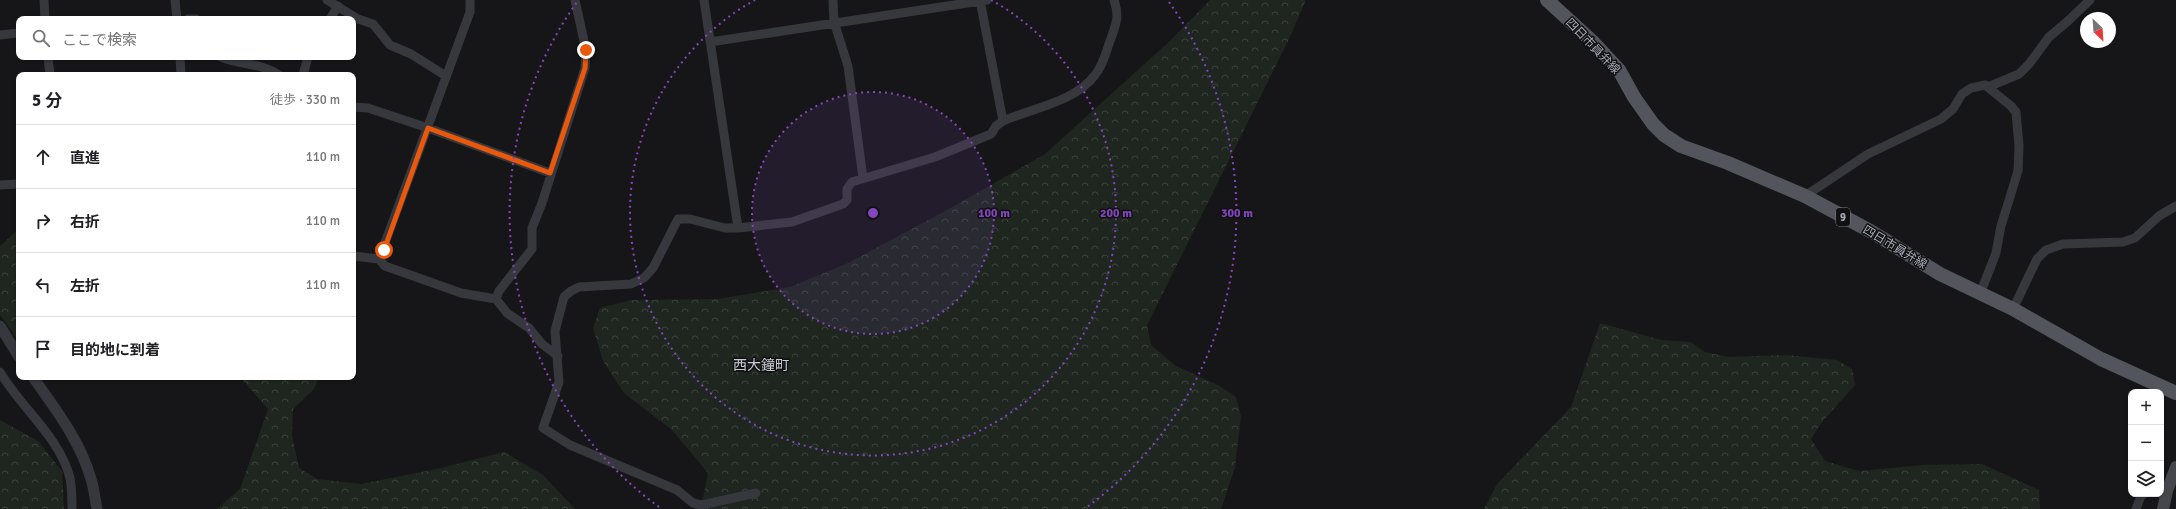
<!DOCTYPE html>
<html lang="ja">
<meta charset="utf-8">
<style>
body{margin:0;font-family:Signika,"Noto Sans JP",sans-serif;background:#f6f6f6;color:#202124}
.controls{position:absolute;right:12px;bottom:12px;display:grid;overflow:hidden;border-radius:8px;box-shadow:0 1px 3px #0004}
.controls button{width:36px;height:36px;display:grid;place-items:center;padding:0;border:0;border-bottom:1px solid #e0e0e0;background:#fff;color:#202124;font:20px sans-serif}
.compass{position:absolute;left:2080px;top:12px;width:36px;height:36px;border-radius:50%;background:#fff;box-shadow:0 1px 3px #0004;rotate:155deg}
.stop{position:absolute;width:12px;height:12px;margin:-9px;border:3px solid #ea580c;border-radius:50%;background:#fff}
.stop.end{background:#ea580c;border-color:#fff;box-shadow:0 1px 4px #0008}
.list{margin:0;padding:0;list-style:none}
h2{display:flex;justify-content:space-between;align-items:center;height:52px;margin:0;padding:0 16px;font-size:17px}
h2 small{font-size:13px;font-weight:400;color:#757577}
.list li{display:grid;grid-template-columns:26px 1fr auto;gap:12px;align-items:center;box-sizing:border-box;height:64px;padding:0 16px;border-top:1px solid #e0e0e0}
.list b{display:block;font-size:15px;white-space:nowrap}
.list em{font-size:13px;font-style:normal;color:#757577}
.icon{flex:none;width:22px;height:22px;fill:none;stroke:currentColor;stroke-width:2;stroke-linecap:round;stroke-linejoin:round}
.map{position:relative;flex:none;width:2176px;height:509px;overflow:hidden}
.search{position:absolute;background:#fff;box-shadow:0 1px 3px #0004;left:16px;top:16px;width:340px;height:44px;display:flex;align-items:center;gap:10px;box-sizing:border-box;padding:0 14px;border-radius:8px;color:#757577;font-size:15px}
.panel{position:absolute;background:#fff;box-shadow:0 1px 3px #0004;left:16px;top:72px;width:340px;height:308px;border-radius:8px}
.map>svg:first-child{display:block}
</style>
<div class="map">
<svg width="2176" height="509" viewBox="0 0 2176 509">
<defs>
<pattern id="forest-crowns" width="20" height="18" patternUnits="userSpaceOnUse"><rect width="20" height="18" fill="#1e261f"/><path d="M2 6a3 3 0 1 1 6 0M12 15a3 3 0 1 1 6 0" fill="none" stroke="#3c433d"/></pattern>
</defs>
<rect width="100%" height="100%" fill="#161618"/>
<path fill="url(#forest-crowns)" d="M1210,0h96l-17,39 -142,286 4,20 25,21 42,19 18,12 5,19 -6,51 -14,42h-527l9,-11 5,-25 -36,-43 -48,-37 -21,-32 -10,-33 7,-20 31,-8 87,-1 72,-12 58,-24 99,-53 98,-56 126,-114z
M19,229v112l-19,-26v-69z
M1600,323l61,17 30,2 14,10 24,5 58,-2 50,5 15,9 3,16 -33,37 -11,17 14,22 34,10 65,-6 58,-1 57,26 1,19h-556l13,-25 74,-77z
M240,377h79l-5,12 -21,20 -1,26 7,33 18,11 44,5 76,-15 67,-17 39,23 32,34h-358l23,-20 28,-80z
M0,420l38,21 24,30 2,38h-64z"/>
<g fill="none" stroke-linecap="round" stroke-linejoin="round">
<path stroke="#37383d" stroke-width="9" d="M44,0l1,19
M175,0l2,19
M327,0l31,19 15,5 17,21 21,9 35,22
M704,0l34,228
M833,0l1,22 14,44 15,112
M980,0l23,121
M188,19h8
M330,19l8,-13
M0,35l19,-2
M710,42l277,-42
M48,57l2,18
M180,57l1,18
M221,57c19,8 41,6 58,18
M303,75l5,-18
M1988,87l31,-13 10,-10 20,-27 19,-16 22,-21
M353,107l15,1 60,20 122,45
M0,185l19,-1
M1805,196l63,-42 73,-35 12,-10 9,-15 9,-6 14,-3 26,21 5,6 3,34 -1,25 -17,55 -5,27 -16,41
M353,256l26,3 6,7 76,27 35,6 11,14 22,15 13,16 16,12
M379,259l91,-247v-12
M496,299l3,-8 33,-42v-21l10,-25 43,-135 1,-18 -11,-50
M2013,309l24,-50 9,-9 17,-6 60,-2 12,-4 24,-22 17,-10
M0,372c21,36 59,64 70,106 2,10 2,21 2,31
M756,493l-54,12 -9,-2 -16,-13 -107,-45 -27,-17 16,-46 -4,-51 9,-34 7,-6 8,-4 52,-3 13,-6 9,-10 25,-49h12l35,9h13l54,-6 51,-18 4,-4v-11l5,-7 83,-25 56,-23 5,-8 7,-5c30,-13 72,-19 92,-46 8,-9 11,-23 15,-34 6,-17 10,-24 4,-41
M2136,509l5,-13 3,-2"/>
<path stroke="#37383d" stroke-width="11" d="M0,326l19,31
M33,377c22,32 47,63 58,102 3,9 4,20 6,30"/>
<path stroke="#45474d" stroke-width="12" d="M2163,509l4,-18 9,-24"/>
<path stroke="#53555c" stroke-width="14" d="M1547,0l46,42 26,28 15,27 19,27 11,11 17,11 47,17 77,33 67,36 68,42 73,35 88,50 75,34"/>
</g>
<g fill="none" stroke-linecap="round" stroke-linejoin="round">
<path stroke="#ea580c" stroke-width="5" d="M384,250l44,-122 122,45 35,-105 1,-18"/>
</g>
<circle cx="873" cy="213" r="121" fill="#8446be" fill-opacity=".12"/>
<g fill="none" stroke="#8446be" stroke-width="2" stroke-dasharray="2 4">
<circle cx="873" cy="213" r="121"/>
<path d="M991 0A243 243 0 1 1 755 0"/>
<path d="M659 507A364 364 0 0 1 577 2M1169 2A364 364 0 0 1 1087 507"/>
</g>
<g text-anchor="middle" stroke-width="3" stroke-linejoin="round" paint-order="stroke">
<rect fill="#111113" stroke="#7b7e86" stroke-width="1" x="1836" y="208" width="14" height="18" rx="3"/>
<g font-size="11" font-weight="bold" fill="#a8adb8">
<text x="1843" y="221">9</text>
</g>
<g font-size="12" fill="#a8adb8" stroke="#111113">
<text transform="translate(1593 46) rotate(46)" y="4">四日市員弁線</text>
<text transform="translate(1895 247) rotate(31)" y="4">四日市員弁線</text>
</g>
<g font-size="14" fill="#c9ccd4" stroke="#111113">
<text x="761" y="370">西大鐘町</text>
</g>
</g>
<circle cx="873" cy="213" r="6" fill="#8446be" stroke="#111113" stroke-width="2"/>
<g font-size="12" text-anchor="middle" font-weight="bold" fill="#8446be" stroke="#111113" stroke-width="3" stroke-linejoin="round" paint-order="stroke">
<text x="994" y="217">100 m</text>
<text x="1116" y="217">200 m</text>
<text x="1237" y="217">300 m</text>
</g>
</svg>
<div class="controls">
<button>+</button>
<button>−</button>
<button><svg class="icon" aria-label="layers" viewBox="0 0 24 24"><path d="M12 4l9 5-9 5-9-5zM3 14l9 5 9-5"/></svg></button>
</div>
<svg class="compass" viewBox="-18 -18 36 36"><path d="M0-13l5 13h-10z" fill="#e53935"/><path d="M0 13l5-13h-10z" fill="#757577"/></svg>
<div class="stop" style="left:384px;top:250px"></div>
<div class="stop end" style="left:586px;top:50px"></div>
<div class="search"><svg class="icon" aria-label="search" viewBox="0 0 24 24"><circle cx="10" cy="10" r="6"/><path d="M15 15l6 6"/></svg>ここで検索</div>
<section class="panel">
<h2>5 分<small>徒歩 · 330 m</small></h2>
<ul class="list">
<li><svg class="icon" aria-label="ahead" viewBox="0 0 24 24"><path d="M12 20V5M6 11l6-6 6 6"/></svg><div><b>直進</b></div><em>110 m</em></li>
<li><svg class="icon" aria-label="right" viewBox="0 0 24 24"><path d="M7 20v-9h11M14 6l5 5-5 5"/></svg><div><b>右折</b></div><em>110 m</em></li>
<li><svg class="icon" aria-label="left" viewBox="0 0 24 24"><path d="M17 20v-9H6M10 6l-5 5 5 5"/></svg><div><b>左折</b></div><em>110 m</em></li>
<li><svg class="icon" aria-label="arrive" viewBox="0 0 24 24"><path d="M6 21V4h12l-3 4 3 4H6"/></svg><div><b>目的地に到着</b></div></li>
</ul>
</section>
</div>
